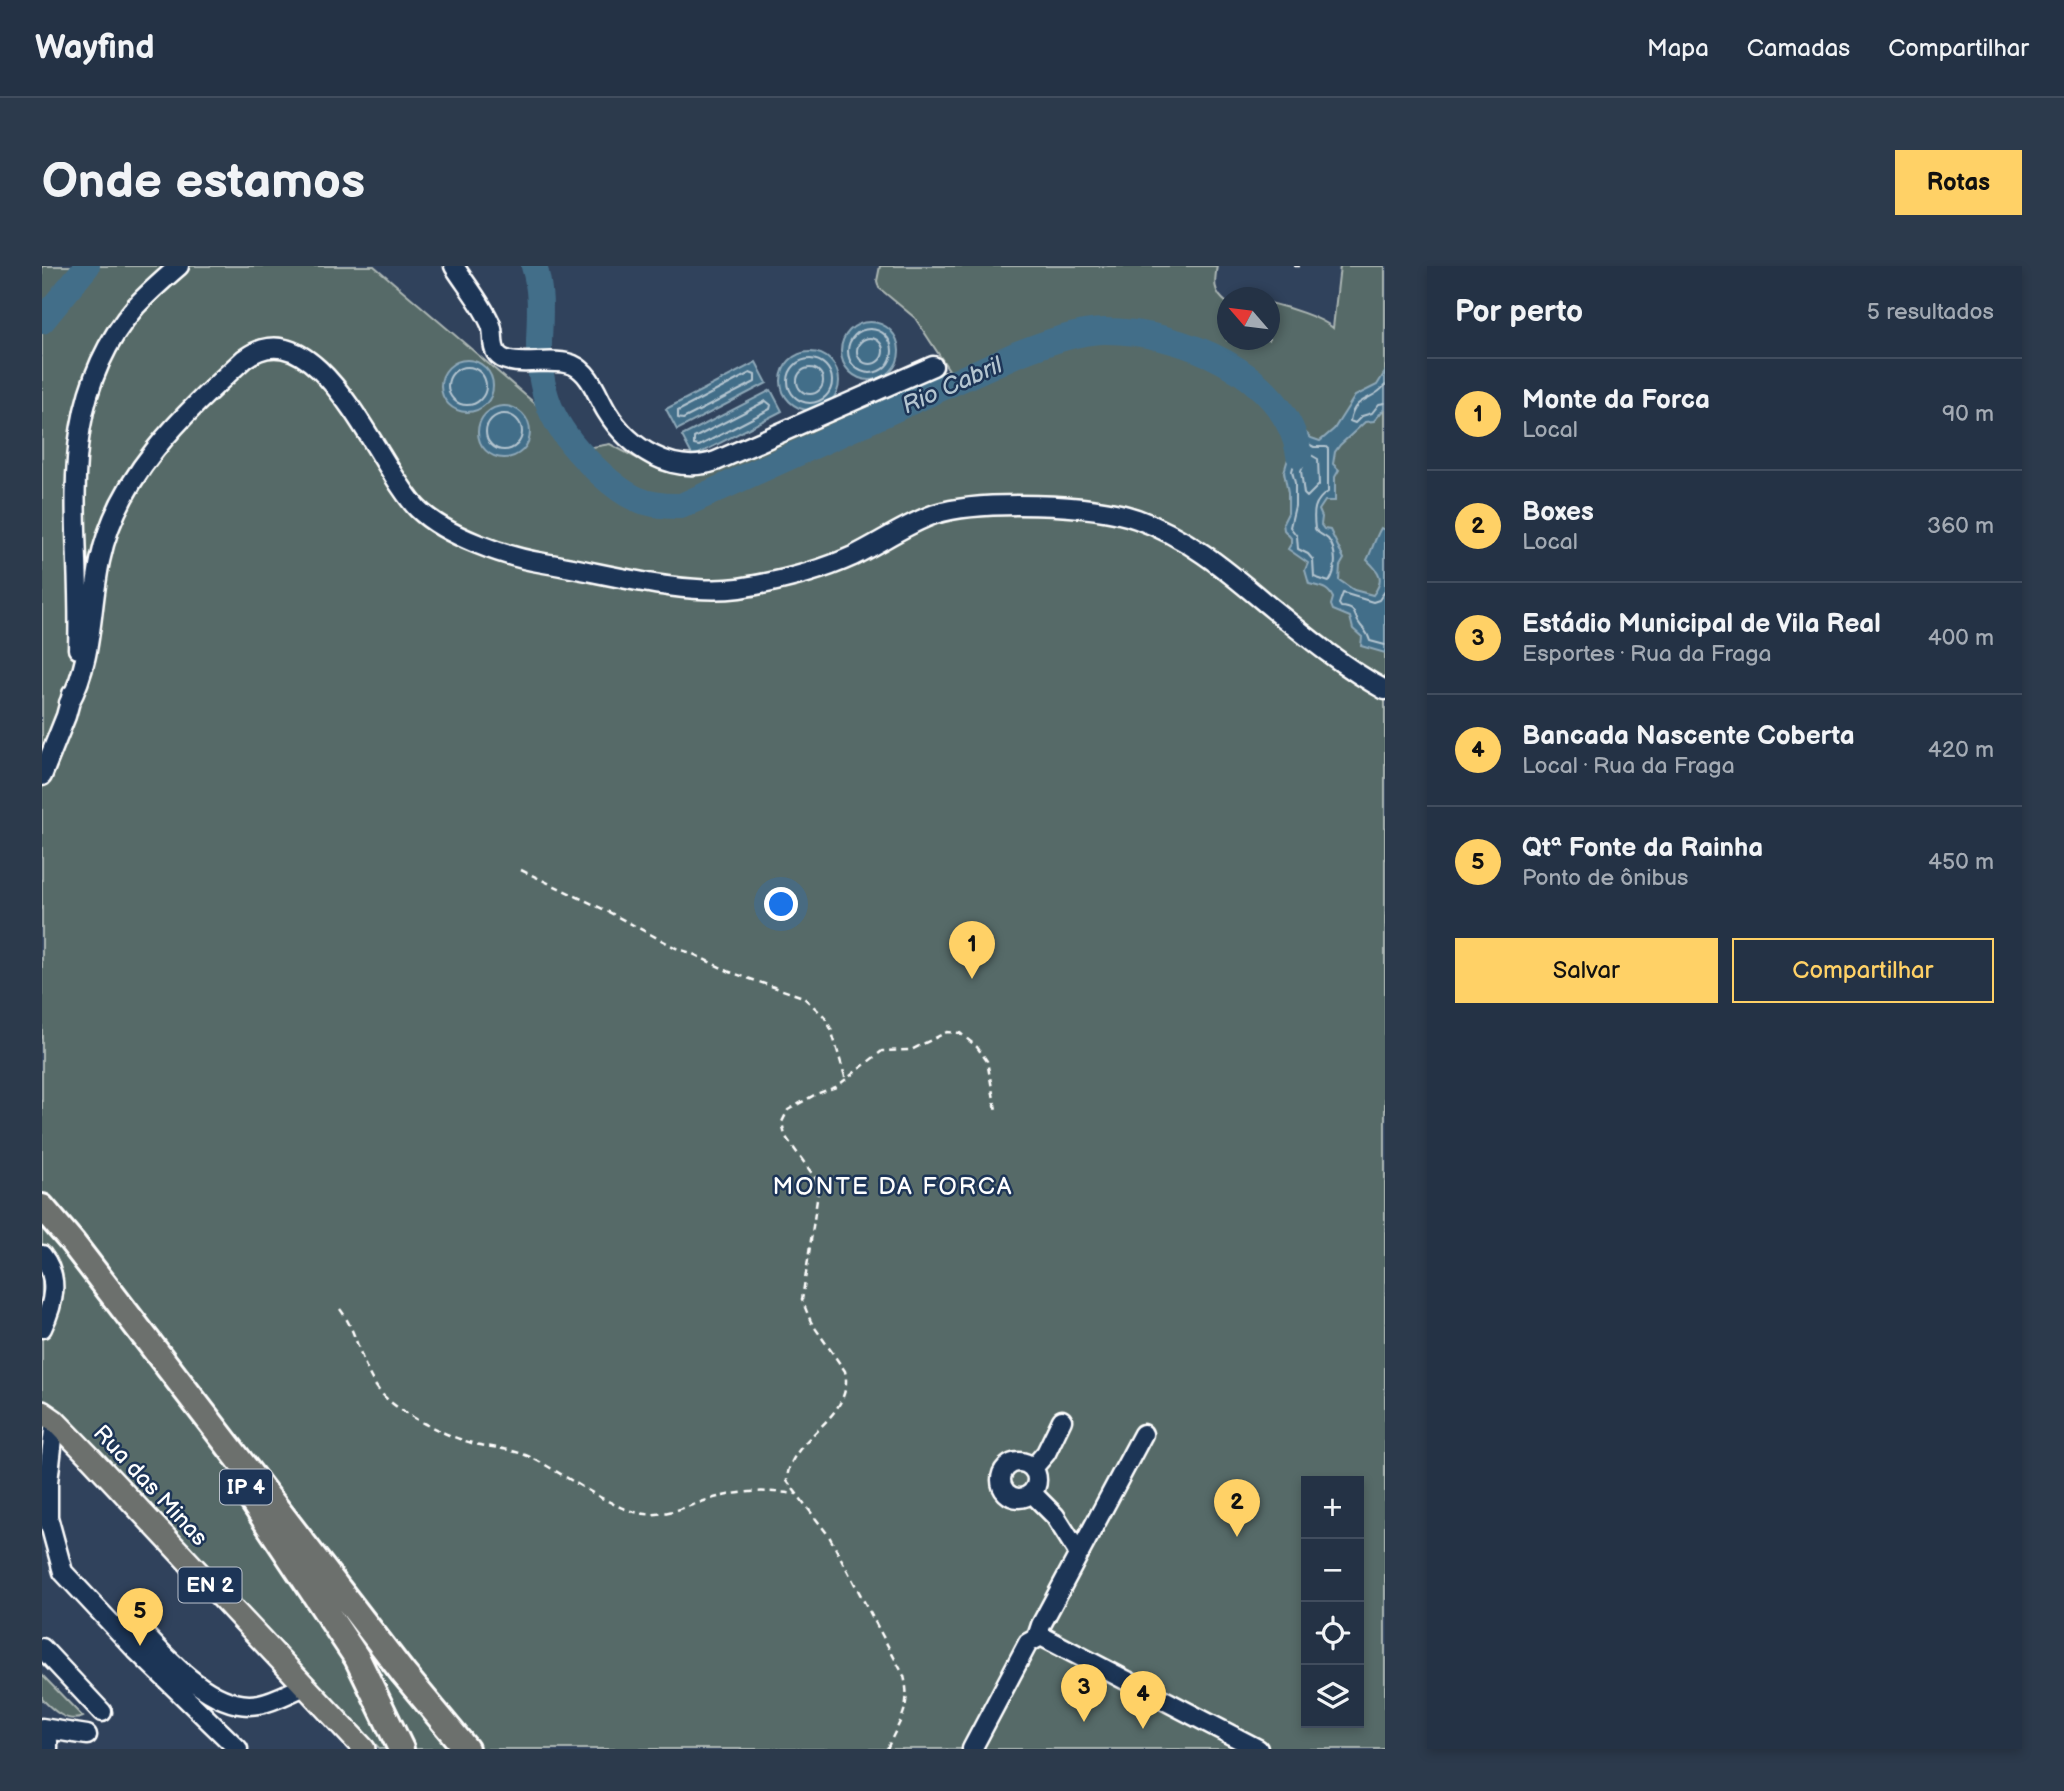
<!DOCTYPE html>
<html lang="pt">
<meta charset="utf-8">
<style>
body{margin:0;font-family:"Balsamiq Sans",sans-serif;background:#2c3a4c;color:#f1f3f6}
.controls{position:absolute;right:21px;bottom:21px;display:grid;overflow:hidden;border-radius:0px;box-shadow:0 4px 10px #0003}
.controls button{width:63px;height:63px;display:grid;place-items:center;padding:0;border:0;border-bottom:2px solid #414d5e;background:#243245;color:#f1f3f6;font:35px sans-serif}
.compass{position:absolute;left:1175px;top:21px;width:63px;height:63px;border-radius:50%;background:#243245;box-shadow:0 4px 10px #0003;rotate:298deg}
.you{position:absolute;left:740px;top:639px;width:24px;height:24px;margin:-18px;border:5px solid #fff;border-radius:50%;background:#1a73e8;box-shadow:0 0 0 10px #1a73e833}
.badge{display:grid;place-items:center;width:46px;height:46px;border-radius:50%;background:#ffd166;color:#111;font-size:23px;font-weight:700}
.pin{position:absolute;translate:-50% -58px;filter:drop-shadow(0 2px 4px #0008)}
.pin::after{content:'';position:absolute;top:37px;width:24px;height:21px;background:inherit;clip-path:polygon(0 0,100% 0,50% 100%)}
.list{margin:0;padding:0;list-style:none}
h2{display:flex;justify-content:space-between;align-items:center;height:91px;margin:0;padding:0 28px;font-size:30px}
h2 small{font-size:23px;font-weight:400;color:#a3aab3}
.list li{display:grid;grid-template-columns:46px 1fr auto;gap:21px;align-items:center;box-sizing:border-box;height:112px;padding:0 28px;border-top:2px solid #414d5e}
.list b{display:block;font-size:26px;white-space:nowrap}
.list p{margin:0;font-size:23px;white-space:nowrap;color:#a3aab3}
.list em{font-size:23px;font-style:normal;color:#a3aab3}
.actions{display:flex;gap:14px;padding:21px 28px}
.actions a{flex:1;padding:16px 0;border:2px solid #ffd166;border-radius:0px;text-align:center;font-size:24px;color:#ffd166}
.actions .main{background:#ffd166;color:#111}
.icon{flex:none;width:38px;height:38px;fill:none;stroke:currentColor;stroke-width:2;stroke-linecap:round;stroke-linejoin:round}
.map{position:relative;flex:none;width:1343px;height:1483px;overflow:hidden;border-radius:0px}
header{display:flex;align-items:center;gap:42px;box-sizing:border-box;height:98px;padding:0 35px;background:#243245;border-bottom:2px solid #414d5e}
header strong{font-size:33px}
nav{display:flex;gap:38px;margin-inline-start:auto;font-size:24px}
.intro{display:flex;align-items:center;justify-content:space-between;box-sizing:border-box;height:168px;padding:0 42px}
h1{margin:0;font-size:49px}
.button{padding:18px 32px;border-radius:0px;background:#ffd166;color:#111;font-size:24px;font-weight:700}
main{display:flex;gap:42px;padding:0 42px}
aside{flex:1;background:#243245;border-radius:0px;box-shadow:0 4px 10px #0003}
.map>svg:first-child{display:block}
</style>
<header>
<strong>Wayfind</strong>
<nav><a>Mapa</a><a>Camadas</a><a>Compartilhar</a></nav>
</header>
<div class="intro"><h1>Onde estamos</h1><a class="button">Rotas</a></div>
<main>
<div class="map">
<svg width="1343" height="1483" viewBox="0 0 1343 1483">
<rect width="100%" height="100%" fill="#30425c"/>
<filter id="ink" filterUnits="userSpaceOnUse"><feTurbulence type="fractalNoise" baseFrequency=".0143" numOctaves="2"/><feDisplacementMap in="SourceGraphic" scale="14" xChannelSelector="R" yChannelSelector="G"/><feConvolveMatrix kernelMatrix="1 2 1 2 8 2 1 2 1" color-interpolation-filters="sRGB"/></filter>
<g filter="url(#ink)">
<path fill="#576b67" stroke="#abb5b3" stroke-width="2" fill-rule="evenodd" d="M0,0h332l213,182 23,-4 28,15 128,-11 143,-63 40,-15 -34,-52 -36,-30 -2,-7 3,-15h337c-3,17 -4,26 10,37v37h42l1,-37c16,4 51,14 63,25l7,-62h45v1483h-1005l-301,-320 -37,-12zM1264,1215h53v242h-53z
M0,1409l41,42c-16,7 -30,-7 -41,-18z"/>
<path fill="#436e89" stroke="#8ea8b8" stroke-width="2" d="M799 85a29 29 0 1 1 58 0a29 29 0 1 1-58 0Z
M739 115a29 29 0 1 1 58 0a29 29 0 1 1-58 0Z
M399 120a26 26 0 1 1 52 0a26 26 0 1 1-52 0Z
M714,96l11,21 -90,47 -11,-21z
M1343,106v36l-11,13 -9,1 -25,23 -5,7 -2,12 6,6 -4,7v24h-10l-6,9 3,7 -1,8 3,4 6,1 14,29 -4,7 -1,14 15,10 19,5c12,-16 7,-23 -6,-35 5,-10 8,-22 14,-32l4,2v123l-24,-7 1,-9 -9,-8 -3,-12 -17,-7 -2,-5 2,-7c-5,-11 -13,-11 -24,-14l-4,-14 3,-7 -20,-14 3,-5v-6l-7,-8 -1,-7 5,-10v-20l-4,-21 8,-27 -7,-20 6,-7 20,20 9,3 14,-12 21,-33 22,-11z
M729,124l11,21 -89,46 -11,-21z
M436 166a26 26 0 1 1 52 0a26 26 0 1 1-52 0Z"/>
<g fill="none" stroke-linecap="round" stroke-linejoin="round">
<path stroke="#b4c5d0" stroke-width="2" d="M806 85a22 22 0 1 1 44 0a22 22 0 1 1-44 0Z
M815 85a13 13 0 1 1 26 0a13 13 0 1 1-26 0Z
M746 115a22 22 0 1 1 44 0a22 22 0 1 1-44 0Z
M406 120a19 19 0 1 1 38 0a19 19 0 1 1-38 0Z
M755 115a13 13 0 1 1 26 0a13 13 0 1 1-26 0Z
M708,107l5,2v7l-72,37 -5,-1v-7z
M1343,119c-12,17 -31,10 -35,36l5,2 7,-7 10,-3 7,-9 6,-1
M724,135l5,4 -1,4 -71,37 -5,-1v-7z
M444 166a18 18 0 1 1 36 0a18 18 0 1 1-36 0Z
M1261,175l11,6h12l2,2v43c-15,9 -15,20 -13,37 3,5 9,6 13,10 9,11 9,32 1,43l-15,-5 -1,-17 -5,-6 -10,-5 -1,-13 -7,-9 5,-21v-23l-3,-12 8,-28z
M1269,189l7,4 1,26 -12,12 -3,-3 -3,-23 6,-14z
M1343,325l-6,9 -6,2 -30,-9 -4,11 2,3c18,1 11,9 20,19 5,6 7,7 9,15l15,4"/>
<path stroke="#436e89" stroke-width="26" d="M492,0c8,25 6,49 5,75 -1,59 18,93 61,132 26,24 44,34 81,33l336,-152c26,-10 61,-23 88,-23 74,0 181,42 194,124
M0,55l45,-55"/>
<defs>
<path id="minor" d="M412,0c12,19 29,39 37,59 4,10 -1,23 8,31 14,13 55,0 74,9 18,8 24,31 34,47 22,36 66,64 109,49l217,-95
M36,383c5,-120 -29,-242 58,-343 13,-14 28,-27 43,-40
M27,437c24,-43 21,-94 31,-142 17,-85 82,-145 144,-202 74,-56 135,111 174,150 28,27 88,48 126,54 58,9 138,33 195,25 38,-6 79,-16 114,-32 27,-13 53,-32 82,-42 45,-14 157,-11 202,5 48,17 87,49 126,82 38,31 78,65 122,89
M0,510l24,-60 6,-22
M0,989c18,23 12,48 0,73
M13,1155l-7,61v35l15,55 73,78 102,99
M959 1214a18 18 0 1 1 36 0a18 18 0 1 1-36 0Z
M991,1202l13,-15 16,-33
M990,1227l23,23 24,38
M90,1355c29,31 79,92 127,83 16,-3 31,-12 46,-18
M995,1371l4,-12 102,-191
M0,1382l60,64
M0,1462l45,7
M0,1466l6,9v8
M930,1483l56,-106 13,-7 217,113"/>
<path id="major" d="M0,1146l13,9 37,38 272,290"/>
<path id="highway" d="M0,941l30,35 331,431 63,76
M209,1233l106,159 44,91"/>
</defs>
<use href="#minor" stroke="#fff" stroke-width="23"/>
<use href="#major" stroke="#fff" stroke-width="26"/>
<use href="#highway" stroke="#fff" stroke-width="30"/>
<path stroke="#fff" stroke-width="2.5" stroke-dasharray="7 5" stroke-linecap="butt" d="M1252,0h6
M479,604l84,40 73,39 13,4 39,19 73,25 21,19 7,13 15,51
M298,1043c20,26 21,66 46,89 20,19 63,39 89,46 20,4 39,5 57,14 30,14 82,54 114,56 26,2 51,-13 77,-18 24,-6 49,-5 74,-2
M845,1483c12,-28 25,-40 17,-73l-75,-140 -42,-55c1,-45 68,-61 58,-110l-34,-49 -9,-22 16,-107 -2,-14 -31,-43 -3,-14 6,-12 28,-16 20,-7 46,-36 29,-1 36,-18 13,1 17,14 10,14 9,49"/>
<use href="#minor" stroke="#1d3557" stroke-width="18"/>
<use href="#major" stroke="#6c706d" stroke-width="21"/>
<use href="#highway" stroke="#6c706d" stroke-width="24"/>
</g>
</g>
<g text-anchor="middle" stroke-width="5" stroke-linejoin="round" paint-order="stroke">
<g fill="#1d3557" stroke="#bbc2cd" stroke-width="2">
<rect x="178" y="1203.5" width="52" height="35" rx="5"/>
<rect x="136.5" y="1301.5" width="63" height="35" rx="5"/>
</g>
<g font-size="21" font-weight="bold" fill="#fff">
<text x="204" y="1228">IP 4</text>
<text x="168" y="1326">EN 2</text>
</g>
<g font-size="23" fill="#fff" stroke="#1d3557">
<text transform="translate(109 1219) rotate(47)" y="8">Rua das Minas</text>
</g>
<g font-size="24" font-style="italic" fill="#b4c5d0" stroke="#1d3557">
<text transform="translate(910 119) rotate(-24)" y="8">Rio Cabril</text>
</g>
<g font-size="24" letter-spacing="2" fill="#fff" stroke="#1d3557">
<text x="851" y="928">MONTE DA FORCA</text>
</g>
</g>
</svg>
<div class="controls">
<button>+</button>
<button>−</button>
<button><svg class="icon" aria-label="locate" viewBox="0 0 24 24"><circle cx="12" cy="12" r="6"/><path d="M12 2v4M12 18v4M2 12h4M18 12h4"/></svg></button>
<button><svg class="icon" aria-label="layers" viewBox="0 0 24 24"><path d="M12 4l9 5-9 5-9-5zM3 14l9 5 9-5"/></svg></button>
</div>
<svg class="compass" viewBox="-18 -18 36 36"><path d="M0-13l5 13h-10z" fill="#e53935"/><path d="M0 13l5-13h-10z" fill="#a3aab3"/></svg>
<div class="you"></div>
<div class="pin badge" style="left:930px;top:713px">1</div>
<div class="pin badge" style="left:1195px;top:1271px">2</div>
<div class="pin badge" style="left:1042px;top:1456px">3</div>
<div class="pin badge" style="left:1101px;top:1463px">4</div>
<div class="pin badge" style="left:98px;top:1380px">5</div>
</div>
<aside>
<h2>Por perto<small>5 resultados</small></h2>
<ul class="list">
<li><span class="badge">1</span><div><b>Monte da Forca</b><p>Local</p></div><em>90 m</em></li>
<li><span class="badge">2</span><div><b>Boxes</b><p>Local</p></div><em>360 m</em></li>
<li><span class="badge">3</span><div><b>Estádio Municipal de Vila Real</b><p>Esportes · Rua da Fraga</p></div><em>400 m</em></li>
<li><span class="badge">4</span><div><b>Bancada Nascente Coberta</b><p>Local · Rua da Fraga</p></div><em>420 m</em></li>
<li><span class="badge">5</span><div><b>Qtª Fonte da Rainha</b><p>Ponto de ônibus</p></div><em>450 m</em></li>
</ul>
<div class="actions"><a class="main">Salvar</a><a>Compartilhar</a></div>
</aside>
</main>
